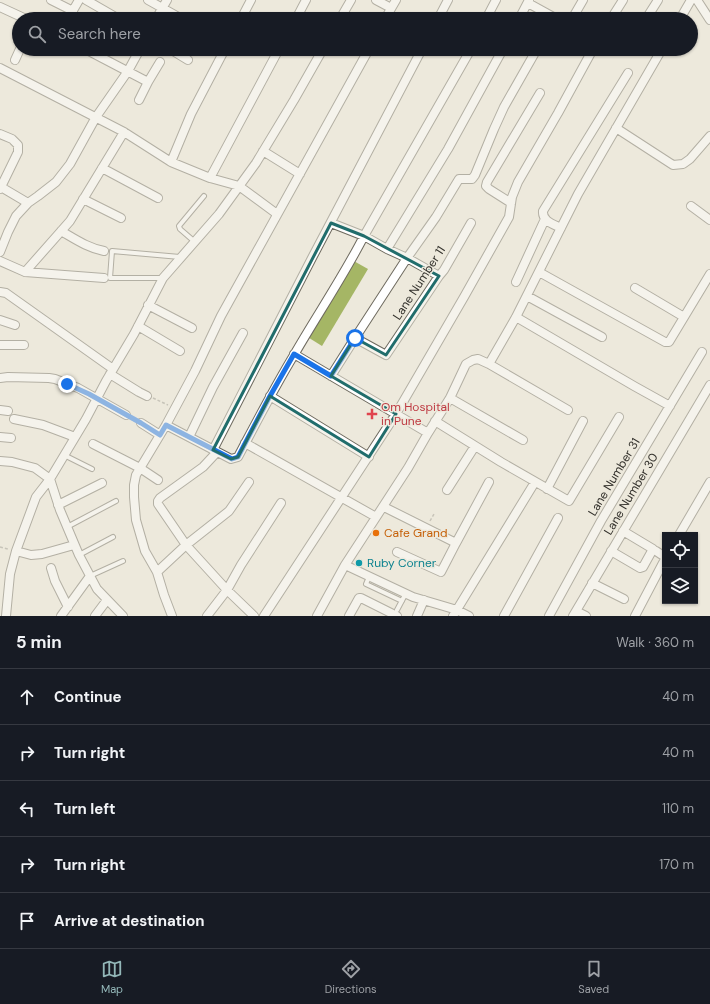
<!DOCTYPE html>
<meta charset="utf-8">
<style>
body{margin:0;font-family:"DM Sans",sans-serif;background:#242831;color:#f1f3f6}
.controls{position:absolute;right:12px;bottom:12px;display:grid;overflow:hidden;border-radius:0px;box-shadow:0 1px 3px #0004}
.controls button{width:36px;height:36px;display:grid;place-items:center;padding:0;border:0;border-bottom:1px solid #363941;background:#171b24;color:#f1f3f6;font:20px sans-serif}
.stop{position:absolute;width:12px;height:12px;margin:-9px;border:3px solid #1a73e8;border-radius:50%;background:#fff}
.stop.end{background:#1a73e8;border-color:#fff;box-shadow:0 1px 4px #0008}
.list{margin:0;padding:0;list-style:none}
h2{display:flex;justify-content:space-between;align-items:center;height:52px;margin:0;padding:0 16px;font-size:17px}
h2 small{font-size:13px;font-weight:400;color:#9ea1a6}
.list li{display:grid;grid-template-columns:26px 1fr auto;gap:12px;align-items:center;box-sizing:border-box;height:56px;padding:0 16px;border-top:1px solid #363941}
.list b{display:block;font-size:15px;white-space:nowrap}
.list em{font-size:13px;font-style:normal;color:#9ea1a6}
.icon{flex:none;width:22px;height:22px;fill:none;stroke:currentColor;stroke-width:2;stroke-linecap:round;stroke-linejoin:round}
.map{position:relative;flex:none;width:710px;height:616px;overflow:hidden}
.search{position:absolute;background:#171b24;box-shadow:0 1px 3px #0004;left:12px;right:12px;top:12px;height:44px;display:flex;align-items:center;gap:10px;box-sizing:border-box;padding:0 14px;border-radius:22px;color:#9ea1a6;font-size:15px}
.sheet{height:332px;background:#171b24}
nav{display:flex;justify-content:space-around;align-items:center;box-sizing:border-box;height:56px;border-top:1px solid #363941;background:#171b24;font-size:11px;color:#9ea1a6}
nav a{display:grid;justify-items:center;gap:2px}
nav .on{color:#93b7b8}
.map>svg:first-child{display:block}
</style>
<div class="map">
<svg width="710" height="616" viewBox="0 0 710 616">
<rect width="100%" height="100%" fill="#ede9dc"/>
<path fill="#a5b665" d="M352,260l16,9 -46,77 -16,-10z"/>
<g fill="none" stroke-linecap="round" stroke-linejoin="round">
<defs>
<path id="service" d="M195,242l-15,-13 -1,-3 25,-30
M162,278h-52l2,-27 68,6
M64,455l28,14
M67,527l49,-26
M79,555l34,-18
M90,576l33,-15
M369,577l-3,7 36,17
M397,610l9,-17"/>
<path id="minor" d="M51,0l22,11
M86,0l33,19
M148,0l34,19
M376,0l15,8
M697,0l13,20
M528,3l29,16
M0,7l26,12
M68,19l11,-19
M156,19l11,-19
M241,19l10,-19
M296,19l10,-19
M340,19l11,-19
M385,19l11,-19
M438,19l10,-19
M486,19l10,-19
M519,19l10,-19
M572,19l11,-19
M611,19l12,-19
M646,19l12,-19
M680,19l11,-19
M85,49l63,33 -9,18
M170,49l18,11
M225,49l-34,65 -20,48 39,16 29,8 38,28
M15,60l5,-11
M0,68l124,64 47,30
M148,82l12,-20
M616,128l57,37 10,-1 7,-5 20,-23
M0,134l12,5 6,6v7l-18,37
M263,151l37,23
M102,168l56,30
M210,178l69,-129
M1,187l27,16
M83,199l38,19
M511,203l-22,-14 -3,-3 1,-4 53,-89
M691,206l19,14
M331,223l33,13 23,13 20,9 32,18
M471,223l-27,47 -5,6 -53,79 -31,-17 52,-80 29,-41 23,-38h13l3,-4 19,-46 10,-22 33,-58
M561,228c-8,-4 -19,-7 -18,-17l85,-138
M61,231c14,8 27,17 43,20
M387,249l61,-100 55,-100
M0,252l8,-20 8,-16 12,-13 10,-7 18,-14 14,-18 26,-47 32,-46 12,-22
M0,261l25,11 79,6
M25,272l45,-51 54,-89
M539,272l126,70h4l41,-68
M516,282l29,-63
M635,288l49,29
M0,292l6,1 107,76
M527,296l75,41
M148,305l44,23
M516,317l118,69 36,20
M0,320l15,5
M138,326l42,25
M0,345h24
M294,354l134,79
M489,364l79,46
M110,374l29,18 8,4
M331,376l24,-38
M0,378l8,-1 41,1 6,1 23,9 48,27
M270,396l99,61
M450,398l73,42
M0,410l8,1
M14,419l29,6 32,12
M435,421l66,41 68,39 50,-84
M141,423l19,12
M166,425l65,34 7,-2c18,-34 36,-69 56,-102 23,-40 49,-78 70,-119l107,-187
M0,437l11,1
M189,437l24,-50 30,-54
M245,443l131,74
M93,444l47,24 18,12
M213,450l100,-194 109,-207
M217,452l-14,15 -43,31 -2,3v3l28,41 41,45 27,26
M0,461l12,1 23,6 15,11 10,31 19,45 18,34 26,27
M547,489l36,-68
M447,490l28,-44
M58,505l44,-22
M384,507l72,36 33,-61
M679,535l31,-53
M16,551l15,4 11,-1 32,-9
M611,551l29,17 3,-1 10,-18 -30,-18
M656,551l9,6
M397,552l44,20 15,-29
M345,565l68,32 44,13 12,6
M51,568l4,13 13,26
M157,572l29,-27 43,-34 20,-29
M592,583l32,16
M576,611l10,5
M6,616l4,-42 6,-23 20,-54 14,-18 36,-60 20,-38 28,-47 29,-56 56,-64 37,-51 38,-63 29,-51
M61,616l29,-40
M95,616l12,-16
M172,616l-8,-21 -7,-23 -12,-21 -9,-31 -2,-23v-12l2,-10 30,-50 29,-54 26,-55 148,-267
M207,616l20,-26 14,-25 40,-62
M264,616l132,-202 68,-117 45,-80 3,-20 6,-15 40,-69 35,-64
M317,616l28,-51 63,-97 20,-35 22,-35 16,-34 7,-4 5,-1 11,5 27,-47 62,-123 84,-145
M349,616l10,-18h2l36,18
M417,616l7,-16
M453,616l82,-134
M504,616l54,-98
M549,616l52,-95 101,-169
M573,616l137,-231
M635,616l30,-57"/>
</defs>
<use href="#service" stroke="#6e6a5f" stroke-width="6"/>
<use href="#minor" stroke="#6e6a5f" stroke-width="10"/>
<path stroke="#9a978e" stroke-width="1.5" stroke-dasharray="3 2" stroke-linecap="butt" d="M153,398l15,7
M430,521l4,-7
M0,547l8,2"/>
<use href="#service" stroke="#fff" stroke-width="4"/>
<use href="#minor" stroke="#fff" stroke-width="8"/>
</g>
<g fill="none" stroke-linecap="round" stroke-linejoin="round">
<path stroke="#1a73e8" stroke-width="5" d="M67,384l22,10 52,29 19,12 6,-10 66,34 6,-2 32,-61 24,-42 37,22 24,-38"/>
</g>
<path d="M0 0H710V616H0ZM331,223l33,13 75,40 -53,79 -31,-17 -24,38 65,38 -27,43 -99,-61 -32,61 -7,2 -18,-9z" fill="#ede9dc" fill-opacity=".55" fill-rule="evenodd"/>
<path fill="none" stroke="#216d6c" stroke-width="3" stroke-linejoin="round" d="M331,223l33,13 75,40 -53,79 -31,-17 -24,38 65,38 -27,43 -99,-61 -32,61 -7,2 -18,-9z"/>
<path fill="#e0444e" stroke="#ede9dc" stroke-width="1.5" d="M370 408h4v4h4v4h-4v4h-4v-4h-4v-4h4z"/>
<circle fill="#e8710a" stroke="#ede9dc" stroke-width="1.5" cx="376" cy="533" r="4"/>
<circle fill="#0f9aa8" stroke="#ede9dc" stroke-width="1.5" cx="359" cy="563" r="4"/>
<g text-anchor="middle" stroke-width="3" stroke-linejoin="round" paint-order="stroke">
<g font-size="12" fill="#33312c" stroke="#ede9dc">
<text transform="translate(419 283) rotate(-57)" y="4">Lane Number 11</text>
<text transform="translate(614 477) rotate(-59)" y="4">Lane Number 31</text>
<text transform="translate(631 494) rotate(-59)" y="4">Lane Number 30</text>
</g>
<g font-size="12" fill="#be3a42" stroke="#ede9dc" text-anchor="start">
<text x="381" y="411">Om Hospital<tspan x="381" dy="14">in Pune</tspan></text>
</g>
<g font-size="12" fill="#c56008" stroke="#ede9dc" text-anchor="start">
<text x="384" y="537">Cafe Grand</text>
</g>
<g font-size="12" fill="#0d838f" stroke="#ede9dc" text-anchor="start">
<text x="367" y="567">Ruby Corner</text>
</g>
</g>
</svg>
<div class="controls">
<button><svg class="icon" aria-label="locate" viewBox="0 0 24 24"><circle cx="12" cy="12" r="6"/><path d="M12 2v4M12 18v4M2 12h4M18 12h4"/></svg></button>
<button><svg class="icon" aria-label="layers" viewBox="0 0 24 24"><path d="M12 4l9 5-9 5-9-5zM3 14l9 5 9-5"/></svg></button>
</div>
<div class="stop" style="left:355px;top:338px"></div>
<div class="stop end" style="left:67px;top:384px"></div>
<div class="search"><svg class="icon" aria-label="search" viewBox="0 0 24 24"><circle cx="10" cy="10" r="6"/><path d="M15 15l6 6"/></svg>Search here</div>
</div>
<section class="sheet">
<h2>5 min<small>Walk · 360 m</small></h2>
<ul class="list">
<li><svg class="icon" aria-label="ahead" viewBox="0 0 24 24"><path d="M12 20V5M6 11l6-6 6 6"/></svg><div><b>Continue</b></div><em>40 m</em></li>
<li><svg class="icon" aria-label="right" viewBox="0 0 24 24"><path d="M7 20v-9h11M14 6l5 5-5 5"/></svg><div><b>Turn right</b></div><em>40 m</em></li>
<li><svg class="icon" aria-label="left" viewBox="0 0 24 24"><path d="M17 20v-9H6M10 6l-5 5 5 5"/></svg><div><b>Turn left</b></div><em>110 m</em></li>
<li><svg class="icon" aria-label="right" viewBox="0 0 24 24"><path d="M7 20v-9h11M14 6l5 5-5 5"/></svg><div><b>Turn right</b></div><em>170 m</em></li>
<li><svg class="icon" aria-label="arrive" viewBox="0 0 24 24"><path d="M6 21V4h12l-3 4 3 4H6"/></svg><div><b>Arrive at destination</b></div></li>
</ul>
</section>
<nav>
<a class="on"><svg class="icon" aria-label="map" viewBox="0 0 24 24"><path d="M3 6l6-2 6 2 6-2v14l-6 2-6-2-6 2zM9 4v14M15 6v14"/></svg>Map</a>
<a><svg class="icon" aria-label="directions" viewBox="0 0 24 24"><path d="M12 3l9 9-9 9-9-9zM9 14v-3h6M13 9l2 2-2 2"/></svg>Directions</a>
<a><svg class="icon" aria-label="saved" viewBox="0 0 24 24"><path d="M7 4h10v16l-5-4-5 4z"/></svg>Saved</a>
</nav>
